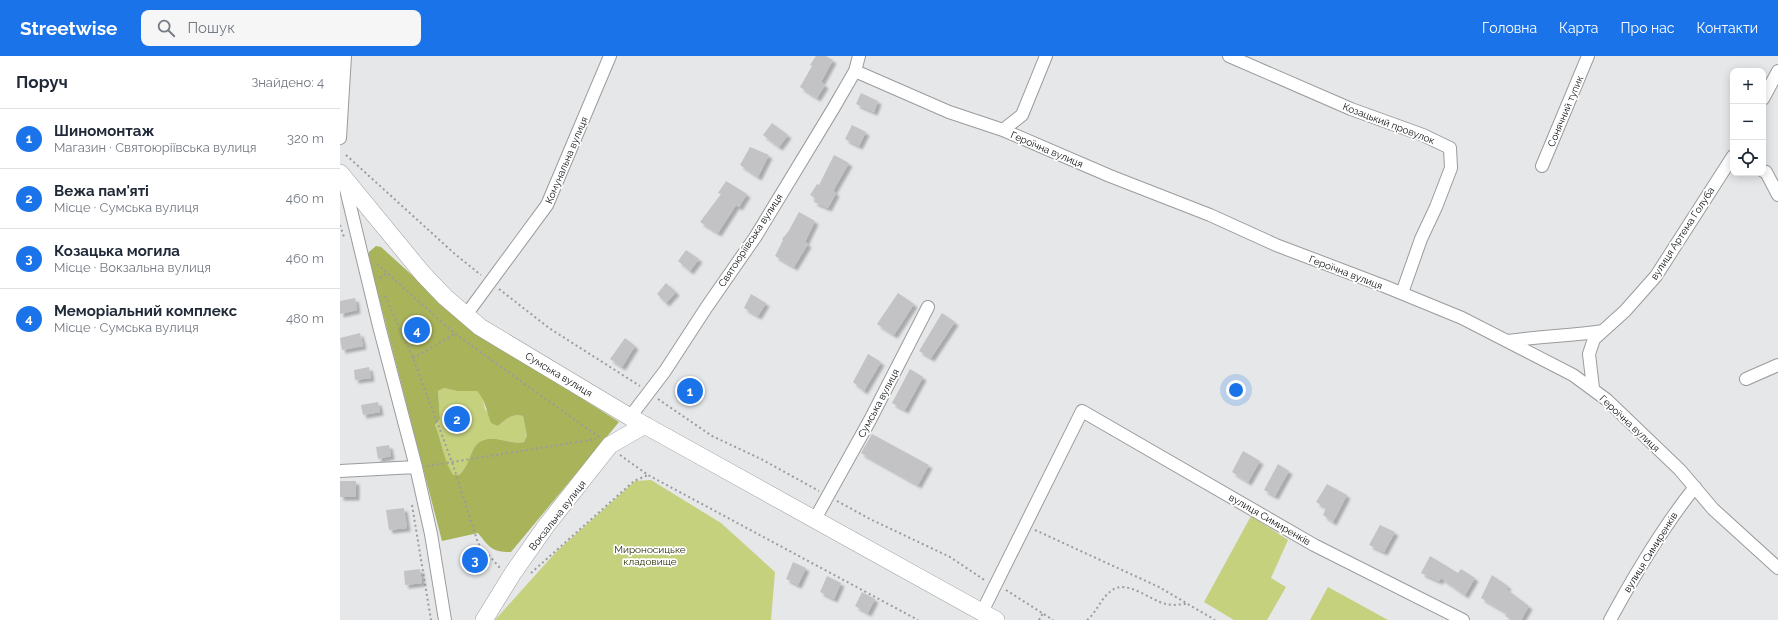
<!DOCTYPE html>
<html lang="uk">
<meta charset="utf-8">
<style>
body{margin:0;font-family:Raleway,sans-serif;background:#f6f6f7;color:#1f2937}
.controls{position:absolute;right:12px;top:12px;display:grid;overflow:hidden;border-radius:8px;box-shadow:0 2px 10px #0003}
.controls button{width:36px;height:36px;display:grid;place-items:center;padding:0;border:0;border-bottom:1px solid #e0e1e3;background:#fff;color:#1f2937;font:20px sans-serif}
.you{position:absolute;left:896px;top:334px;width:14px;height:14px;margin:-10px;border:3px solid #fff;border-radius:50%;background:#1a73e8;box-shadow:0 0 0 6px #1a73e833}
.badge{display:grid;place-items:center;width:26px;height:26px;border-radius:50%;background:#1a73e8;color:#fff;font-size:13px;font-weight:700}
.pin{position:absolute;translate:-50% -50%;border:2px solid #fff;box-shadow:0 1px 4px #0006}
.list{margin:0;padding:0;list-style:none}
h2{display:flex;justify-content:space-between;align-items:center;height:52px;margin:0;padding:0 16px;font-size:17px}
h2 small{font-size:13px;font-weight:400;color:#747a83}
.list li{display:grid;grid-template-columns:26px 1fr auto;gap:12px;align-items:center;box-sizing:border-box;height:60px;padding:0 16px;border-top:1px solid #e0e1e3}
.list b{display:block;font-size:15px;white-space:nowrap}
.list p{margin:0;font-size:13px;white-space:nowrap;color:#747a83}
.list em{font-size:13px;font-style:normal;color:#747a83}
.icon{flex:none;width:22px;height:22px;fill:none;stroke:currentColor;stroke-width:2;stroke-linecap:round;stroke-linejoin:round}
.map{position:relative;flex:none;width:1438px;height:564px;overflow:hidden}
header{display:flex;align-items:center;gap:24px;box-sizing:border-box;height:56px;padding:0 20px;background:#1a73e8;color:#fff}
header strong{font-size:19px}
nav{display:flex;gap:22px;margin-inline-start:auto;font-size:14px}
.search{width:280px;height:36px;background:#f6f6f7;display:flex;align-items:center;gap:10px;box-sizing:border-box;padding:0 14px;border-radius:8px;color:#747a83;font-size:15px}
main{display:flex}
aside{flex:1;background:#fff}
.map>svg:first-child{display:block}
</style>
<header>
<strong>Streetwise</strong>
<div class="search"><svg class="icon" aria-label="search" viewBox="0 0 24 24"><circle cx="10" cy="10" r="6"/><path d="M15 15l6 6"/></svg>Пошук</div>
<nav><a>Головна</a><a>Карта</a><a>Про нас</a><a>Контакти</a></nav>
</header>
<main>
<aside>
<h2>Поруч<small>Знайдено: 4</small></h2>
<ul class="list">
<li><span class="badge">1</span><div><b>Шиномонтаж</b><p>Магазин · Святоюріївська вулиця</p></div><em>320 m</em></li>
<li><span class="badge">2</span><div><b>Вежа пам'яті</b><p>Місце · Сумська вулиця</p></div><em>460 m</em></li>
<li><span class="badge">3</span><div><b>Козацька могила</b><p>Місце · Вокзальна вулиця</p></div><em>460 m</em></li>
<li><span class="badge">4</span><div><b>Меморіальний комплекс</b><p>Місце · Сумська вулиця</p></div><em>480 m</em></li>
</ul>
</aside>
<div class="map">
<svg width="1438" height="564" viewBox="0 0 1438 564">
<defs>
<filter id="shadow"><feDropShadow dx="3.5" dy="3.5" stdDeviation="1" flood-color="#0004"/></filter>
</defs>
<rect width="100%" height="100%" fill="#e5e7e9"/>
<path fill="#c5d17d" d="M104,332l13,3h20l5,5 3,13 13,17c8,-7 14,-13 25,-10l4,20 -3,6c-13,4 -32,-10 -46,1 -8,7 -9,24 -19,32h-7c-9,-16 -10,-34 -17,-50l5,-6 -2,-28z
M311,424l70,43 54,49 -4,48h-276l61,-68 79,-71z
M911,460l37,24 -17,38 15,9 -19,33h-33l-30,-18z
M988,531l60,33h-78z"/>
<path fill="#a8b35a" fill-rule="evenodd" d="M36,190l5,1 86,78 152,97 -108,130c-19,0 -21,-4 -33,-19l-36,8 -74,-286 1,-3zM104,332l13,3h20c8,8 10,22 14,32l7,3c8,-7 14,-13 25,-10l4,20 -3,6c-13,4 -32,-10 -46,1 -8,7 -9,24 -19,32h-6c-10,-16 -11,-34 -18,-50l5,-6 -2,-28z"/>
<path fill="#c3c3c5" filter="url(#shadow)" d="M476,0h10l7,4 -12,22 4,3 -8,13 -17,-11 12,-21 -2,-1z
M521,37l17,8 -4,11 -18,-8z
M432,67l16,12 -9,12 -16,-12z
M512,69l14,7 -7,14 -14,-7z
M410,91l19,8 -11,22 -18,-12z
M494,99l15,8 -16,28 3,2 -8,15 -14,-6 1,-4 -5,-3 7,-11 2,1z
M386,125l21,13 -8,13 -3,-2 -18,28 -18,-11 21,-28 -3,-1z
M459,156l16,9 -10,21 3,2 -14,23 -19,-11 8,-16 -1,-1 6,-7z
M346,194l13,9 -9,12 -12,-10z
M326,227l10,9 -10,11 -9,-9z
M558,237l16,11 -20,31 -17,-11z
M411,238l15,9 -8,13 -14,-8z
M15,242l2,12 -17,4v-13z
M602,257l13,9 -24,36 -12,-7z
M20,277l3,13 -21,4 -2,-12z
M285,282l10,8 -13,21 -12,-8z
M528,298l13,8 -17,29 -11,-9z
M29,311l2,11 -16,2 -1,-10z
M570,313l13,8 -18,33 -13,-7z
M38,346l2,10 -17,3 -2,-10z
M109 364a8 8 0 1 1 16 0a8 8 0 1 1-16 0Z
M532,378l57,31 -11,20 -57,-32z
M49,389l2,11 -13,3 -2,-12z
M903,395l17,10 -12,21 -16,-10z
M938,408l11,7 -14,25 -11,-6z
M0,425h16v16h-16z
M987,428l20,11 -14,27 -10,-7 3,-7 -10,-6z
M64,452l3,20 -18,2 -3,-20z
M1040,469l15,7 -11,20 -15,-7z
M1090,500l28,17 3,-4 14,9 -10,17 -24,-17 -2,3 -18,-8z
M453,506l13,6 -8,17 -12,-6z
M80,513l2,14 -17,2 -1,-14z
M1152,519l16,11 -2,3 23,17 -8,14h-9l-7,-4 2,-3 -26,-15z
M487,520l14,7 -7,16 -14,-7z
M522,536l13,7 -7,14 -13,-7z"/>
<g fill="none" stroke-linecap="round" stroke-linejoin="round">
<defs>
<path id="street" d="M889,0l122,53 72,26 27,13 1,20 -15,39 -15,32 -19,54
M515,15l94,41 54,18 107,46 100,39 66,30 108,41 78,32 111,57 34,25 73,70 33,39 65,59
M1423,43l15,-28
M663,74l19,-15 24,-59
M0,82l5,-82
M1202,110l46,-110
M1423,115l3,1 12,23
M4,125l35,145 37,141 15,67 14,86
M126,259l81,-110 63,-149
M1168,285c32,-5 63,-5 95,-10
M1406,323l32,-14
M1253,332l-4,-34 5,-15 31,-28 31,-35 77,-120
M290,361l35,-46 41,-63 50,-72 77,-127 22,-38 4,-15
M0,415l76,-4
M475,463l55,-99 58,-113
M642,556l100,-201 232,134 149,75
M1270,564c25,-46 52,-92 85,-133"/>
<path id="secondary" d="M0,117l83,101 22,23 35,30 150,90 366,203
M144,564l29,-47 33,-47 64,-81 35,-20"/>
</defs>
<use href="#street" stroke="#9a9b9d" stroke-width="14"/>
<use href="#secondary" stroke="#9a9b9d" stroke-width="18"/>
<path stroke="#9a9c9d" stroke-width="2" stroke-dasharray="2 3" stroke-linecap="butt" d="M6,99l110,100 25,20
M0,169l4,12
M37,208l78,70 144,103
M40,222l7,-5
M159,233l50,39 91,58
M45,240l28,62 39,104 26,81 22,25
M73,302l42,-24
M318,343l54,37 49,23 58,32
M280,399l28,20 270,145
M87,410l169,-27
M497,445l33,18 80,38 36,24
M72,449l19,115
M695,474l124,57 56,33
M191,517l103,-92 14,-6
M666,534l47,30
M699,564l4,-7
M747,564c10,-8 14,-22 24,-29 15,-13 40,10 55,13 7,2 14,0 21,0"/>
<use href="#street" stroke="#fff" stroke-width="12"/>
<use href="#secondary" stroke="#fff" stroke-width="17"/>
</g>
<g text-anchor="middle" stroke-width="3.5" stroke-linejoin="round" paint-order="stroke">
<g font-size="10" fill="#0f1010" stroke="#fff">
<text transform="translate(1225 55) rotate(-67)" y="4">Сонячний тупик</text>
<text transform="translate(1049 67) rotate(21)" y="4">Козацький провулок</text>
<text transform="translate(707 93) rotate(23)" y="4">Героїчна вулиця</text>
<text transform="translate(226 104) rotate(-67)" y="4">Комунальна вулиця</text>
<text transform="translate(1342 177) rotate(-57)" y="4">вулиця Артема Голуба</text>
<text transform="translate(410 184) rotate(-57)" y="4">Святоюріївська вулиця</text>
<text transform="translate(1006 216) rotate(21)" y="4">Героїчна вулиця</text>
<text transform="translate(219 318) rotate(31)" y="4">Сумська вулиця</text>
<text transform="translate(538 347) rotate(-62)" y="4">Сумська вулиця</text>
<text transform="translate(1290 367) rotate(43)" y="4">Героїчна вулиця</text>
<text transform="translate(217 459) rotate(-52)" y="4">Вокзальна вулиця</text>
<text transform="translate(930 463) rotate(30)" y="4">вулиця Симиренків</text>
<text transform="translate(1310 496) rotate(-58)" y="4">вулиця Симиренків</text>
</g>
<g font-size="10" fill="#2d310a" stroke="#fff">
<text x="310" y="497">Мироносицьке<tspan x="310" dy="12">кладовище</tspan></text>
</g>
</g>
</svg>
<div class="controls">
<button>+</button>
<button>−</button>
<button><svg class="icon" aria-label="locate" viewBox="0 0 24 24"><circle cx="12" cy="12" r="6"/><path d="M12 2v4M12 18v4M2 12h4M18 12h4"/></svg></button>
</div>
<div class="you"></div>
<div class="pin badge" style="left:350px;top:335px">1</div>
<div class="pin badge" style="left:117px;top:363px">2</div>
<div class="pin badge" style="left:135px;top:504px">3</div>
<div class="pin badge" style="left:77px;top:274px">4</div>
</div>
</main>
